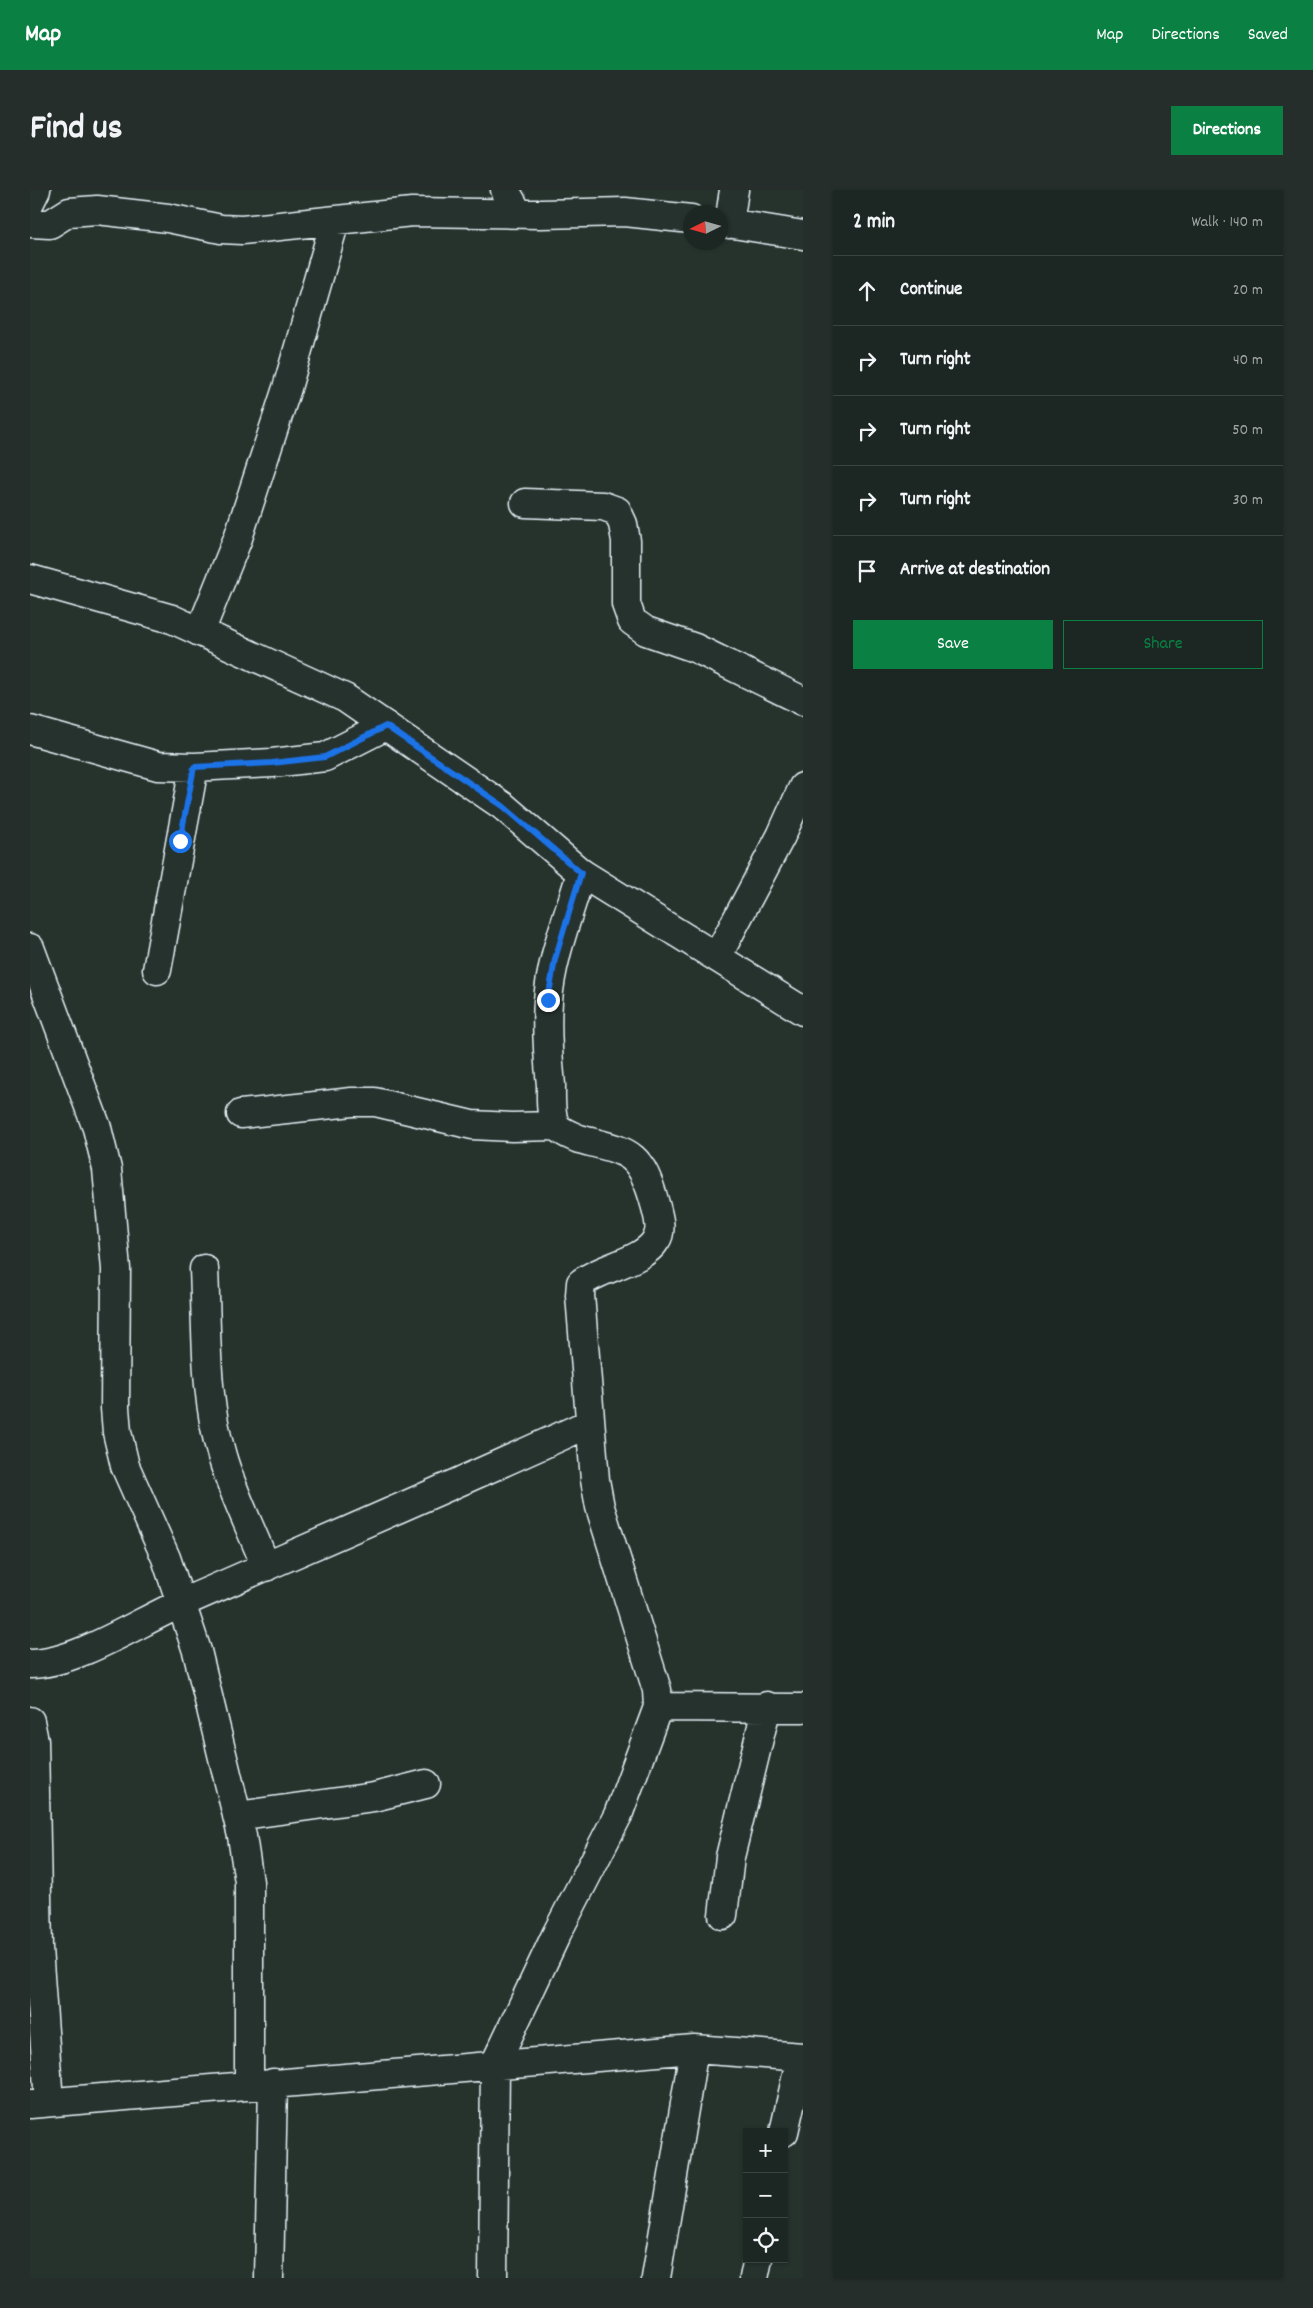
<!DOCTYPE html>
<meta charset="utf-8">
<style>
body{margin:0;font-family:Dekko,sans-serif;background:#252e2a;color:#f1f3f6}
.controls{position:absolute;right:15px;bottom:15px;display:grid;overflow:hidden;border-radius:0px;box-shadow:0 1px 4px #0004}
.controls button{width:45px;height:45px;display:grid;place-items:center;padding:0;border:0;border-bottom:1px solid #3a4340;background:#1c2622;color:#f1f3f6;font:25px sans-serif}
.compass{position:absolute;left:653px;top:15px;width:45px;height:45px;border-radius:50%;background:#1c2622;box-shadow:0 1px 4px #0004;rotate:265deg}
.stop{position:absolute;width:15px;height:15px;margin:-11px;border:4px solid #1a73e8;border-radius:50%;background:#fff}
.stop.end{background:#1a73e8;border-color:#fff;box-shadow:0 1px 5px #0008}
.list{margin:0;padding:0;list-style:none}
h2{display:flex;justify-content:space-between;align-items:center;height:65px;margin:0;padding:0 20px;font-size:21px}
h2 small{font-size:16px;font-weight:400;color:#a0a5a5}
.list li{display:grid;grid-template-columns:32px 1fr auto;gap:15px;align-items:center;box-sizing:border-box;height:70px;padding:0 20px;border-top:1px solid #3a4340}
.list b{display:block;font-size:19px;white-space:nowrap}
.list em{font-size:16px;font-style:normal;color:#a0a5a5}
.actions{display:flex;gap:10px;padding:15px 20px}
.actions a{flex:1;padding:11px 0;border:1px solid #0b8043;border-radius:0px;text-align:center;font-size:18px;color:#0b8043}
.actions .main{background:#0b8043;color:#fff}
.icon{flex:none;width:28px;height:28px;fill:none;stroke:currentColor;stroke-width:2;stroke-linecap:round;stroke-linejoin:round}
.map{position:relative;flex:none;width:773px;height:2088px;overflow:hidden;border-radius:0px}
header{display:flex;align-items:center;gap:30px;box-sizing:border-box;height:70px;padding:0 25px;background:#0b8043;color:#fff}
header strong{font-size:24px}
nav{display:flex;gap:28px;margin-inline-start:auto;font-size:18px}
.intro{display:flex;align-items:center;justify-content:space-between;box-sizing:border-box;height:120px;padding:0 30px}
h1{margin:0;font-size:35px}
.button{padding:12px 22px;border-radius:0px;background:#0b8043;color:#fff;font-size:18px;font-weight:700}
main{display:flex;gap:30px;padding:0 30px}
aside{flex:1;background:#1c2622;border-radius:0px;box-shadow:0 1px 4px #0004}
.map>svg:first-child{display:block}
</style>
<header>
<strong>Map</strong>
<nav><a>Map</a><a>Directions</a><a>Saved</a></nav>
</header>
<div class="intro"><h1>Find us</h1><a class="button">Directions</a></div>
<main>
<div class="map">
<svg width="773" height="2088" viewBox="0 0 773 2088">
<rect width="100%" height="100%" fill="#26332d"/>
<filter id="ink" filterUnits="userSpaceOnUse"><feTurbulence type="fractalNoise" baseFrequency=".02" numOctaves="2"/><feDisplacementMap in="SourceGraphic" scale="10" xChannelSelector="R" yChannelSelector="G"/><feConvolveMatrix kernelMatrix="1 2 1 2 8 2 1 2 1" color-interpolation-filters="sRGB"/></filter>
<g filter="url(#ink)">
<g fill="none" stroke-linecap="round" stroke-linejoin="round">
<defs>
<path id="minor" d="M475,0l13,23
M0,12l6,-12
M691,32l82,13
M0,33l20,1 19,-12 28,-2 71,8 53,11 21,1 170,-18 129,2 84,-2 66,7
M699,34l5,-34
M495,313l78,3 14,5 6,13 3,17v63l6,17 14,10 49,17 108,53
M170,442l38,-94 49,-150 48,-167
M0,540l128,36 36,1 78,-4 53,-6 61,-31
M0,758l67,180 10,41 9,100 -1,139 2,24 8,34 41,92 31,93 45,185 7,46v203
M687,767l64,-121 22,-49
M127,780l37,-203
M211,924l111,-12h23l97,23 40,2 44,-1
M174,1079c3,62 0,127 18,187 11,38 30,74 44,111
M0,1474c46,0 110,-43 154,-62 135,-59 271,-117 406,-179
M628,1517l145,1
M0,1531l4,20 4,207 11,154
M207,1626l137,-19 52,-13
M693,1725l7,-58 37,-151
M0,1914l664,-55 109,8
M754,1942l17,-75
M239,2088l4,-195
M463,2088l2,-214 62,-131 61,-118 40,-108 -1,-17 -57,-183 -5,-27 -15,-185 1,-12c20,-16 62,-21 75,-43 7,-10 2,-25 -1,-36 -15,-54 -26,-52 -76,-65 -7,-3 -18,-7 -23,-13 -6,-10 -5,-30 -5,-41 -3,-28 -5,-56 -3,-84 3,-43 21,-86 33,-128
M626,2088l38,-229
M724,2088l4,-19"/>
<path id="tertiary" d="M0,389l142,40 173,79 158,108 78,67 222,138"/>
</defs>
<use href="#minor" stroke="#e8f1f8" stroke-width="31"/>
<use href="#tertiary" stroke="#e8f1f8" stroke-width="31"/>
<use href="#minor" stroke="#26332d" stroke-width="28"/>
<use href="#tertiary" stroke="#26332d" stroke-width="28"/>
</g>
</g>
<g fill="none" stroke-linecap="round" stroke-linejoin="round" filter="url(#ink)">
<path stroke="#1a73e8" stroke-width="6" d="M150,651l14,-74 78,-4 53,-6 61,-31 117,80 78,67 -26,86 -7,41"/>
</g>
</svg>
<div class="controls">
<button>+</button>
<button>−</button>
<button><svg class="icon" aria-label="locate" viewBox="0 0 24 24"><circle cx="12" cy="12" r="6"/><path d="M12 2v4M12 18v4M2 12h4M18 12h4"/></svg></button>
</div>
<svg class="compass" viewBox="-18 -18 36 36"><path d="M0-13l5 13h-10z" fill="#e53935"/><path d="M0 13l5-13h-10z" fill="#a0a5a5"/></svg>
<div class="stop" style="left:150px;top:651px"></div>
<div class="stop end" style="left:518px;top:810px"></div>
</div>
<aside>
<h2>2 min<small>Walk · 140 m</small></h2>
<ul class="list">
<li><svg class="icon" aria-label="ahead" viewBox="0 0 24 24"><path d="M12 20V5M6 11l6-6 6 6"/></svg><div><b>Continue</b></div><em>20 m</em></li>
<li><svg class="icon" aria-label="right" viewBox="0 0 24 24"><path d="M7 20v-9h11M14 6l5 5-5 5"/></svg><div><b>Turn right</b></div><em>40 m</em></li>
<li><svg class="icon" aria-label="right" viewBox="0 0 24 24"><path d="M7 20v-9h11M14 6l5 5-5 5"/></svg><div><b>Turn right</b></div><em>50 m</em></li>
<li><svg class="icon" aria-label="right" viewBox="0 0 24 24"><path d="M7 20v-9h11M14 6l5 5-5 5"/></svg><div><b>Turn right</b></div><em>30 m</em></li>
<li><svg class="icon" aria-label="arrive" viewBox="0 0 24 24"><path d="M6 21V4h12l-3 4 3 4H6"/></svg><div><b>Arrive at destination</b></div></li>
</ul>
<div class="actions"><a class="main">Save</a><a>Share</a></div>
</aside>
</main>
